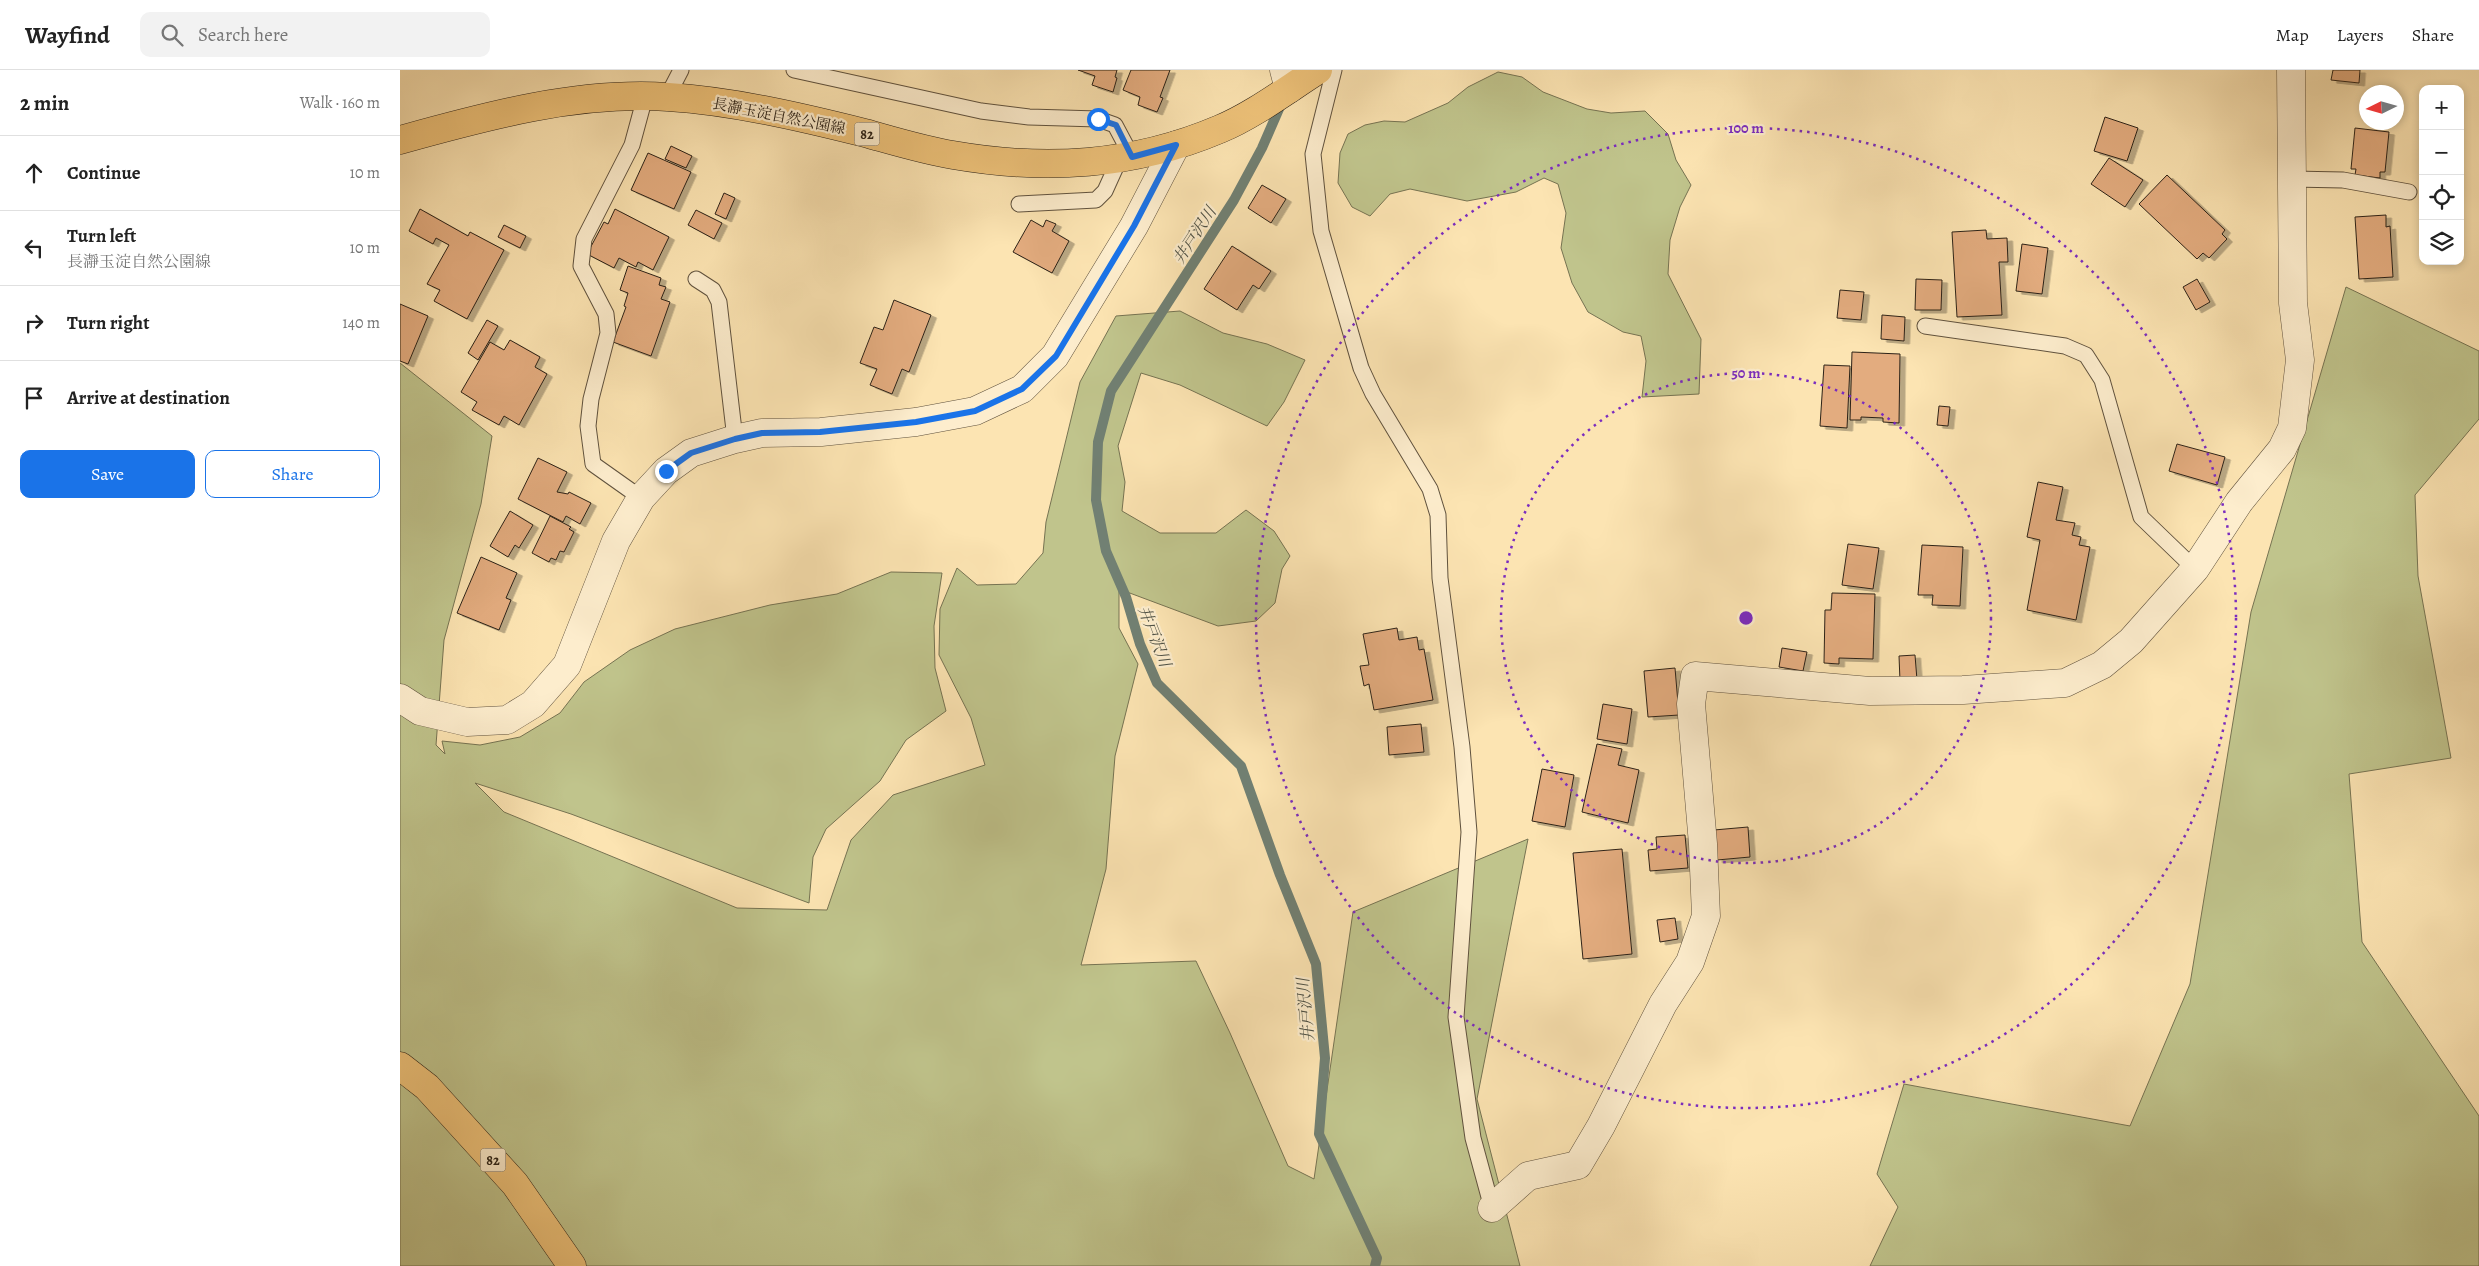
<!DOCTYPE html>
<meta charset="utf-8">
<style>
body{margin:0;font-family:Alegreya,"Noto Serif JP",serif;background:#f2f2f2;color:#222}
.controls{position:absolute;right:15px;top:15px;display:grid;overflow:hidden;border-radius:10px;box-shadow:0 2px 8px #0003}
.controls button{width:45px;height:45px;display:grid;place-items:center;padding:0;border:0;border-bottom:1px solid #e0e0e0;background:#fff;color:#222;font:25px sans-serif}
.compass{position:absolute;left:1959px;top:15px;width:45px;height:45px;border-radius:50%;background:#fff;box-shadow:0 2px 8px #0003;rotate:265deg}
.stop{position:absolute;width:15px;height:15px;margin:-11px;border:4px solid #1a73e8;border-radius:50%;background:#fff}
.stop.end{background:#1a73e8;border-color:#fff;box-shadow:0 1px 5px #0008}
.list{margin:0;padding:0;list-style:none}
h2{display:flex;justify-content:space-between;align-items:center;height:65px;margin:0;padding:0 20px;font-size:21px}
h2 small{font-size:16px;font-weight:400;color:#767676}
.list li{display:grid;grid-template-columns:32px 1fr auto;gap:15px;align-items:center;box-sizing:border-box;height:75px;padding:0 20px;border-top:1px solid #e0e0e0}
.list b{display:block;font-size:19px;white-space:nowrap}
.list p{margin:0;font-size:16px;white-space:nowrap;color:#767676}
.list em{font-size:16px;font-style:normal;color:#767676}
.actions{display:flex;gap:10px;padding:15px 20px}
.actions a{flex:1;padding:11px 0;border:1px solid #1a73e8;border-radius:10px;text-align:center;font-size:18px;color:#1a73e8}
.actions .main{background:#1a73e8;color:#fff}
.icon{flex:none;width:28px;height:28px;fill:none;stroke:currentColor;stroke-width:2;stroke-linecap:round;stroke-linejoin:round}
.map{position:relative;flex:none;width:2079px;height:1196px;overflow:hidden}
header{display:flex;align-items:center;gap:30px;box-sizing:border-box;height:70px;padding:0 25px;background:#fff;border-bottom:1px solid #e0e0e0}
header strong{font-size:24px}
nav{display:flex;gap:28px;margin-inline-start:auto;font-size:18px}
.search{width:350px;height:45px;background:#f2f2f2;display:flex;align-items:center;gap:12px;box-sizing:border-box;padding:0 18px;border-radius:10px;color:#767676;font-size:19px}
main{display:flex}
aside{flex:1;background:#fff}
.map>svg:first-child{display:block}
</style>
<header>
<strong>Wayfind</strong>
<div class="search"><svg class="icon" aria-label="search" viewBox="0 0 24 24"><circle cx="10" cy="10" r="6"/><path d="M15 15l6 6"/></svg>Search here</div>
<nav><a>Map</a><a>Layers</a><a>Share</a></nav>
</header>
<main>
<aside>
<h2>2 min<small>Walk · 160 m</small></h2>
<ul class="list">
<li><svg class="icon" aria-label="ahead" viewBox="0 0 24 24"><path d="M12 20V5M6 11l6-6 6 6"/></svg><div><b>Continue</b></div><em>10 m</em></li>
<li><svg class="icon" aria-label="left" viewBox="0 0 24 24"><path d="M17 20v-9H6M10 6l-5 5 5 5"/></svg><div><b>Turn left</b><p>長瀞玉淀自然公園線</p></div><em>10 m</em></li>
<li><svg class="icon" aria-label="right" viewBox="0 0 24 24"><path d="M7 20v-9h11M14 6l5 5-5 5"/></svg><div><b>Turn right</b></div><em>140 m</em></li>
<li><svg class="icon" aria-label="arrive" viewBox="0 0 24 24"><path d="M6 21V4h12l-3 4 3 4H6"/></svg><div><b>Arrive at destination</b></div></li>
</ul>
<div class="actions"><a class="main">Save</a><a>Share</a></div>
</aside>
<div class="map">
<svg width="2079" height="1196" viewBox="0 0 2079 1196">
<defs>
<filter id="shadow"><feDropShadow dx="5.5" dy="3" stdDeviation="0" flood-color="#0004"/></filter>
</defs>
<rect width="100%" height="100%" fill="#fce4b2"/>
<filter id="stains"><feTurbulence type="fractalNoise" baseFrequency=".004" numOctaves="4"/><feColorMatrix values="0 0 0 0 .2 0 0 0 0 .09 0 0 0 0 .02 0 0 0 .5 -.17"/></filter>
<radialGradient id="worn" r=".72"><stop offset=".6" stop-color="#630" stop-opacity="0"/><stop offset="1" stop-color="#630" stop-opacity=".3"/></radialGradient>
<path fill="#c0c48c" stroke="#767352" d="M1098,2l24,5 21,15 44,17 24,4 34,-2 23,23 8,26 15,25 -11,22 -10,33 -2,34 33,65 -2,55 -57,3 4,-36 -5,-25 -18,-4 -35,-20 -16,-29 -11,-35 5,-35 -8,-29 -14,-6 -28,14 -49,9 -57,-12 -20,5 -20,22 -18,-9 -14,-24 2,-30 8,-19 17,-9 19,-4 21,1 43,-19 20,-16z
M1946,217l133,64v68l-64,76 3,81 33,182 -102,16 13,168 117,174v150h-609l28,-59 -21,-33 27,-90 226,42 60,-142 61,-372z
M780,241l43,22 44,11 38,16 -21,42 -17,24 -87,-41 -39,-12 -23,73 7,36 -3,29 38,22h56l30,-23 28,21 16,25 -8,13 -7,34 -19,18 -38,5 -99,-37v39l19,36 -23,92 -9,113 -25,96 115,-4 34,72 58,133 26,13 39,-267 175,-73 -51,260 43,167h-1120v-903l92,73 -11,68 -37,136 -8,105 9,9 -3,-13 38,4 40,-8 40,-24 24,-31 46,-32 45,-21 95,-24 67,-11 54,-22 51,1 -8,53 1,42 11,43 -40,29 -26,41 -54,48 -13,28 -4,46 -238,-89 -96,-31 29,29 233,96 90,2 24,-70 42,-45 92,-30 -14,-47 -32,-63 1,-46 17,-41 20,17 39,-1 27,-31 3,-31 34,-140 36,-66z"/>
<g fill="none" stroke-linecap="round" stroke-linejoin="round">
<path stroke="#718073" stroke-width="10" d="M882,32l-20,46 -28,52 -123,191 -13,51 -2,58 10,51 20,46 14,47 17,39 84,83 39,109 36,89 9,94 -6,76 58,124 -2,8"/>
</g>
<path fill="#e3ac7f" stroke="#2c2217" filter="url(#shadow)" d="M678,0h39l-2,7 2,1 -4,14 -21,-7 3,-9z
M731,0h39l-10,27 3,1 -6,14 -19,-7 2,-8 -17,-7z
M1933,0h27l-1,13 -28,-3z
M1705,47l33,11 -11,33 -33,-10z
M1955,58l34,4 -4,40h-5v6l-25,-3 1,-6h-5z
M271,76l21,10 -6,12 -21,-9z
M248,83l43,19 -17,37 -43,-19z
M1709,88l34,22 -18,27 -34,-23z
M1767,105l58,55 -3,4 5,5 -18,19 -6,-5 -6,6 -58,-55z
M862,115l24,14 -15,24 -23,-15z
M324,123l11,5 -9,21 -11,-5z
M20,139l48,27 2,-4 34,18 -37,69 -33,-18 6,-11 -13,-6 22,-39 -13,-7 -3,6 -24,-13z
M215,139l54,28 -16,33 -15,-8 -2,5 -17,-9 -5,10 -27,-14 17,-32 4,2z
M296,140l26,13 -8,16 -26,-14z
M1986,145v12l4,-1 3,51 -34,2 -4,-62z
M631,150l12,7 3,-7 10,4 -4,7 17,10 -17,32 -39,-21z
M104,155l22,11 -6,12 -22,-11z
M1586,160l1,9 20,-1 1,24h-9l3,53 -45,2 -5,-85z
M1622,174l26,4 -6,46 -26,-3z
M832,176l39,25 -12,18 -6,-4 -16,25 -33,-21z
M228,196l33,12 -2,7 7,2 -5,12 9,3 -19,54 -38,-14 13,-35 -2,-1 4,-13 -8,-3z
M1516,209l26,1 -1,30h-26z
M1797,209l13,23 -14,8 -13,-23z
M1440,220l24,2 -3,28 -24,-2z
M494,230l37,15 -22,57 -7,-3 -10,25 -22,-9 7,-16 -17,-6 14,-36 9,3z
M0,234l28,12 -20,48 -8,-3z
M1482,245l23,2 -1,24 -23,-2z
M87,250l11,6 -20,34 -10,-7z
M110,270l30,17 -5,10 12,7 -28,51 -15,-9 -5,9 -27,-15 5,-8 -16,-10 29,-50 14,8z
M1452,282l48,2 -1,69 -16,-1v-4l-22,-1v3h-11z
M1424,295l26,1 -3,62 -27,-2z
M1539,336l11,1 -2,19 -11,-1z
M1777,374l48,13 -8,28 -48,-14z
M138,388l29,14 -10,20 11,2 1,-2 22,11 -11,21 -14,-8 -3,6 -45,-23z
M1638,412l25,5 -7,33 19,3 -3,12 9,2 -2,8 11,2 -14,73 -49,-10 13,-70 -13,-3z
M110,441l23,14 -14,23 -4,-3 -7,12 -18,-11z
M150,446l21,11 -2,2 5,3 -10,20 -4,-1 -4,9 -5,-2 -2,4 -17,-9z
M1448,474l31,4 -6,41 -31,-4z
M1522,475l41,2 -3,59 -28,-1 1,-10h-15z
M81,487l36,16 -11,25 5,2 -12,30 -42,-17z
M1432,523l43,1 -2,65 -34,-1v6l-15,-1 1,-53h6z
M997,558l2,12 18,-3 2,13 5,-1 9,51 -59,10 -5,-26 -5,2 -4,-20 9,-1 -6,-31z
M1382,578l25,4 -4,19 -24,-4z
M1515,585l2,25 -17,1 -1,-25z
M1275,598l4,47 -31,2 -4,-46z
M1203,634l29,5 -5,35 -30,-5z
M1021,654l3,28 -35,3 -2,-28z
M1197,674l25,5 -4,16 21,5 -11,53 -46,-11z
M1142,699l32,6 -9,52 -33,-6z
M1348,757l2,30 -33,3 -3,-30z
M1285,765l3,33 -38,3 -2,-21 9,-1 -1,-12z
M1222,779l10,105 -49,5 -10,-106z
M1275,848l3,21 -18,3 -3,-22z"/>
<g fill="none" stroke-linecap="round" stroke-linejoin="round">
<defs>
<path id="service" d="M394,0l187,41 48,6 69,2 17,6 17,32
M934,0l-21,84 8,77 40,137 12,26 57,95 8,26 2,63 22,169 7,85 -13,185 17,121 19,70
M267,27l14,-27
M1892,109l51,1 66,12
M619,134l77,-4 9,-9 14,-31
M296,209l17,11 6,12 16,137
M1525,256l140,20 21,9 16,25 39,137 54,52
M241,428l-48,-34 -5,-38 3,-27 17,-66 -2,-19 -25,-48 3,-27 48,-94 13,-48"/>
<path id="minor" d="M884,0l5,19
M0,628l20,13 47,11 40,-2 26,-16 34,-39 49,-124 25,-43 25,-27 25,-18 44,-14 27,-6 59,-1 95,-10 59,-11 47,-22 33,-33 79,-130 42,-81
M1092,1138l36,-32 50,-11 23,-39 62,-122 27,-42 16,-46 -3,-72 -12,-140 4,-28 175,15 93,-1 102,-7 37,-18 29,-24 64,-72 44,-67 43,-53 10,-21 8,-68 -7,-57 -2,-233"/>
<path id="primary" d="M0,70c86,-24 178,-49 268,-43 65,4 133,20 197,36 29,8 58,17 88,22 92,16 180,11 267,-26 32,-13 68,-40 98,-59
M0,996l27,21 88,97 57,82"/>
</defs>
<use href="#service" stroke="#60523e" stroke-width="17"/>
<use href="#minor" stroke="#60523e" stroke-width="29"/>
<use href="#primary" stroke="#2c2217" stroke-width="29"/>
<use href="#service" stroke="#fdedcd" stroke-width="15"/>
<use href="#minor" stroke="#fdedcd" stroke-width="28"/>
<use href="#primary" stroke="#eec279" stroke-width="28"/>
</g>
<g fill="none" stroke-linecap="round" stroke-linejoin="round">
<path stroke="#1a73e8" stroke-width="6" d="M266,401l25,-18 44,-14 27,-6 58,-1 96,-10 59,-11 47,-22 34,-33 78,-130 42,-81 -44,12 -16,-32 -18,-6"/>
</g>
<g fill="none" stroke="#7b2cbf" stroke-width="2.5" stroke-dasharray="2.5 5">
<circle cx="1346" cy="548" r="245"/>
<circle cx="1346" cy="548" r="490"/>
</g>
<g text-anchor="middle" stroke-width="4.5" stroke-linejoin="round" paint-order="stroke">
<g fill="#fdedcd" stroke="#6b5f4e" stroke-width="1">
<rect x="454.5" y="52.5" width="25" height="23" rx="4"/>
<rect x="80.5" y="1078.5" width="25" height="23" rx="4"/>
</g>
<g font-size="14" font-weight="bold" fill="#2c2217">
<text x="467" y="69">82</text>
<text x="93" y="1095">82</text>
</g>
<g font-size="15" fill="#2c2217" stroke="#fdedcd">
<text transform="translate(379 46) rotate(11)" y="5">長瀞玉淀自然公園線</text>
</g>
<g font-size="16" font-style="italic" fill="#4e5145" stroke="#fdedcd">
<text transform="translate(794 165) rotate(-57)" y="6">井戸沢川</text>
<text transform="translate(755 566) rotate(69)" y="6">井戸沢川</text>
<text transform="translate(905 940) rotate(-95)" y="6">井戸沢川</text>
</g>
</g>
<circle cx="1346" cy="548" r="8" fill="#7b2cbf" stroke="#fdedcd" stroke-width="2.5"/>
<g font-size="15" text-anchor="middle" font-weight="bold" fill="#7b2cbf" stroke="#fdedcd" stroke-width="4.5" stroke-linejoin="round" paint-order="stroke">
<text x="1346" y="63">100 m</text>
<text x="1346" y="308">50 m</text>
</g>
<rect width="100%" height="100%" filter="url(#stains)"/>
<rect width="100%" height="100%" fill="url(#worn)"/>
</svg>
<div class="controls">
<button>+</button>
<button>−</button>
<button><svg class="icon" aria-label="locate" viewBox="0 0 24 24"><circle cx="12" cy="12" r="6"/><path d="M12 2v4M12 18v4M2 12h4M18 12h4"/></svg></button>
<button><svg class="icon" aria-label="layers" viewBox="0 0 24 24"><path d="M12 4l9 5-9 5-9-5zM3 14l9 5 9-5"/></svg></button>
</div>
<svg class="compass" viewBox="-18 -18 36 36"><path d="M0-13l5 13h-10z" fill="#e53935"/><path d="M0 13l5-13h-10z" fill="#767676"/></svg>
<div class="stop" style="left:698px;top:49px"></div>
<div class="stop end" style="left:266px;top:401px"></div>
</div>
</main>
